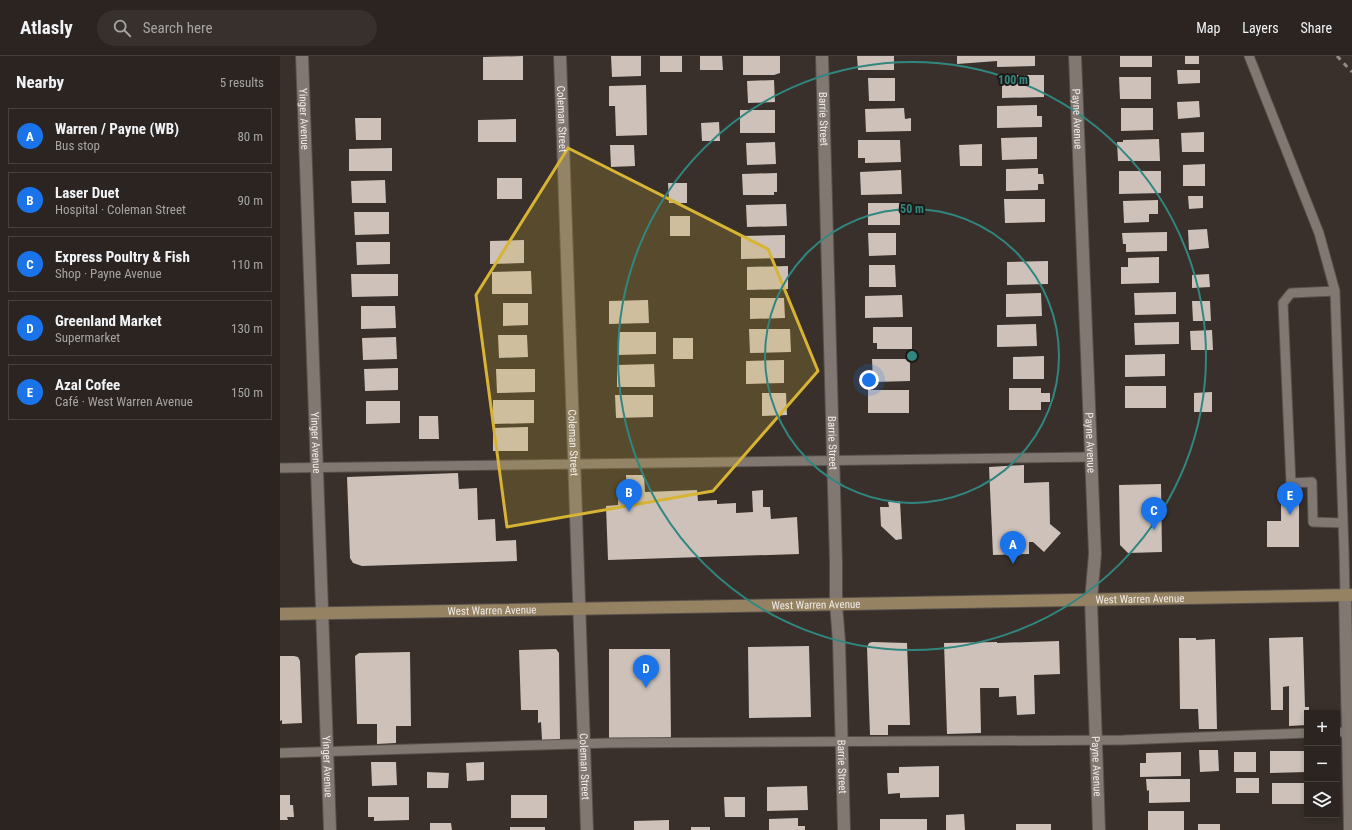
<!DOCTYPE html>
<meta charset="utf-8">
<style>
body{margin:0;font-family:"Roboto Condensed",sans-serif;background:#37302d;color:#f1f3f6}
.controls{position:absolute;right:12px;bottom:12px;display:grid;overflow:hidden;border-radius:0px;box-shadow:0 2px 6px #0003}
.controls button{width:36px;height:36px;display:grid;place-items:center;padding:0;border:0;border-bottom:1px solid #47413e;background:#2b2420;color:#f1f3f6;font:20px sans-serif}
.you{position:absolute;left:589px;top:324px;width:14px;height:14px;margin:-10px;border:3px solid #fff;border-radius:50%;background:#1a73e8;box-shadow:0 0 0 6px #1a73e833}
.badge{display:grid;place-items:center;width:26px;height:26px;border-radius:50%;background:#1a73e8;color:#fff;font-size:13px;font-weight:700}
.pin{position:absolute;translate:-50% -33px;filter:drop-shadow(0 1px 2px #0008)}
.pin::after{content:'';position:absolute;top:21px;width:14px;height:12px;background:inherit;clip-path:polygon(0 0,100% 0,50% 100%)}
.list{margin:0;padding:0;list-style:none}
h2{display:flex;justify-content:space-between;align-items:center;height:52px;margin:0;padding:0 16px;font-size:17px}
h2 small{font-size:13px;font-weight:400;color:#a6a4a5}
.list li{display:grid;grid-template-columns:26px 1fr auto;gap:12px;align-items:center;box-sizing:border-box;height:56px;margin:0 8px 8px;padding:0 8px;border:1px solid #47413e;border-radius:0px}
.list b{display:block;font-size:15px;white-space:nowrap}
.list p{margin:0;font-size:13px;white-space:nowrap;color:#a6a4a5}
.list em{font-size:13px;font-style:normal;color:#a6a4a5}
.icon{flex:none;width:22px;height:22px;fill:none;stroke:currentColor;stroke-width:2;stroke-linecap:round;stroke-linejoin:round}
.map{position:relative;flex:none;width:1072px;height:774px;overflow:hidden}
header{display:flex;align-items:center;gap:24px;box-sizing:border-box;height:56px;padding:0 20px;background:#2b2420;border-bottom:1px solid #47413e}
header strong{font-size:19px}
nav{display:flex;gap:22px;margin-inline-start:auto;font-size:14px}
.search{width:280px;height:36px;background:#37302d;display:flex;align-items:center;gap:10px;box-sizing:border-box;padding:0 14px;border-radius:22px;color:#a6a4a5;font-size:15px}
main{display:flex}
aside{flex:1;background:#2b2420}
.map>svg:first-child{display:block}
</style>
<header>
<strong>Atlasly</strong>
<div class="search"><svg class="icon" aria-label="search" viewBox="0 0 24 24"><circle cx="10" cy="10" r="6"/><path d="M15 15l6 6"/></svg>Search here</div>
<nav><a>Map</a><a>Layers</a><a>Share</a></nav>
</header>
<main>
<aside>
<h2>Nearby<small>5 results</small></h2>
<ul class="list">
<li><span class="badge">A</span><div><b>Warren / Payne (WB)</b><p>Bus stop</p></div><em>80 m</em></li>
<li><span class="badge">B</span><div><b>Laser Duet</b><p>Hospital · Coleman Street</p></div><em>90 m</em></li>
<li><span class="badge">C</span><div><b>Express Poultry &amp; Fish</b><p>Shop · Payne Avenue</p></div><em>110 m</em></li>
<li><span class="badge">D</span><div><b>Greenland Market</b><p>Supermarket</p></div><em>130 m</em></li>
<li><span class="badge">E</span><div><b>Azal Cofee</b><p>Café · West Warren Avenue</p></div><em>150 m</em></li>
</ul>
</aside>
<div class="map">
<svg width="1072" height="774" viewBox="0 0 1072 774">
<rect width="100%" height="100%" fill="#39302b"/>
<path fill="#cdc1ba" d="M243,0v24h-40v-23z
M331,0h30v20l-29,1z
M380,0h22v16h-22z
M420,0h22l1,14h-23z
M463,0h37v17l-6,2h-31z
M577,0h37v14h-36z
M677,0h78v10l-38,1v-6l-40,3z
M840,0h32v11h-32z
M905,0h14v8h-14z
M897,14h23v13l-22,1z
M722,19h42v22l-42,1z
M839,21h32v22h-31z
M588,22h27v23h-26z
M494,24l1,22 -27,1 -1,-22z
M366,29l1,50 -31,1 -1,-30h-6v-20z
M919,45l1,16 -22,2 -1,-17z
M757,49v11h5v11l-45,1v-22z
M624,52l1,11 6,-1v13l-45,1 -1,-23z
M841,52h32v22l-32,1z
M460,54h35v23h-35z
M75,62h26v22h-25z
M236,63v23h-38v-22z
M439,66l1,19h-18l-1,-18z
M924,76v20h-22l-1,-19z
M757,81v22l-35,1 -1,-22z
M879,83l1,22h-42l-1,-19h6v-2z
M578,84h42l1,22 -36,1v-5h-7z
M495,86l1,22 -29,1 -1,-22z
M702,88v22h-22l-1,-21z
M330,89h24l1,21 -24,1z
M112,92v23h-43v-22z
M925,108v22h-22v-21z
M758,112v6h5l1,10h-6v6l-32,1v-22z
M621,114l1,24 -41,1 -1,-23z
M839,115h42v22l-42,1z
M497,117v19h-3v3h-31l-1,-21z
M217,122h25v21h-25z
M105,124l1,23h-34l-1,-22z
M388,127h19v20h-18z
M908,140h15v12l-14,1z
M724,143h41v23l-40,1z
M878,144v14h-9v8l-25,1 -1,-22z
M588,147h32v22h-32z
M506,148l1,22 -40,1 -1,-22z
M74,156h35v22l-34,1z
M390,160h20v20h-20z
M927,173l2,19 -20,2 -1,-20z
M887,176v19l-41,1v-8h-3l-1,-11z
M588,177h28v22l-27,1z
M505,179v23l-44,1v-23z
M244,184v23l-34,1v-23z
M76,186h34v22l-33,1z
M879,201v26l-38,1v-17h7v-9z
M768,205v23l-41,1v-23z
M589,209h26l1,22h-27z
M508,210v23l-41,1v-23z
M251,215l1,23h-40v-22z
M71,218h47v22l-46,1z
M929,218l1,13 -18,1v-13z
M896,236v22l-41,1 -1,-22z
M761,237l1,23 -36,1v-23z
M622,239l1,22 -38,1v-22z
M470,242h34l1,20 -35,1z
M368,244l1,23 -40,1v-23z
M912,245h18l1,20h-18z
M223,247h25v22l-25,1z
M81,250h34l1,22 -35,1z
M899,266v22l-44,1 -1,-22z
M756,268l1,22 -40,1v-22z
M593,271h39v22h-35v-6h-4z
M469,273h41l1,23 -41,1z
M932,274l1,20h-22l-1,-19z
M338,276h38v22l-38,1z
M218,279h29l1,22 -29,1z
M116,281l1,22 -34,1 -1,-22z
M393,282h20v21h-20z
M885,298v22l-40,1v-22z
M764,300v23h-31v-22z
M592,303h38v22l-37,1z
M504,304v23l-38,1v-23z
M374,308l1,23h-38v-22z
M118,312v22l-33,1 -1,-22z
M216,313h39v23l-38,1z
M845,330h41v22h-41z
M729,332h32v5h9v9h-9v8h-32z
M588,334h41v23h-41z
M932,336v20h-18v-19z
M482,337h24l1,22 -25,1z
M335,339h38v22l-37,1z
M213,344h41v23l-41,1z
M86,345h34v22l-34,1z
M139,360h19l1,23h-20z
M248,371v24h-35v-23z
M744,409v18l25,-1 1,42 11,9 -17,19 -11,-10h-4v12l-36,1 -4,-88z
M178,417l1,16 18,-1 1,32 17,-1 1,22 20,-1 1,21 -155,5 -9,-3 -3,-5 -3,-81z
M346,419h18l1,17 52,-2 1,11 19,-1v4l19,-1v10l17,-1 -1,-21 11,-1v17h7l1,12 26,-2 2,37 -191,6 -2,-54 12,-1v-12h9z
M881,428l1,68 -34,1 -8,-8 -1,-60z
M1001,440h18v51h-32v-26h14z
M620,445l2,38 -6,1 -15,-14 -1,-19h9l-1,-5z
M1023,581l2,70h4v6h-2v12l-18,1v-40l-6,1v23h-12l-2,-72z
M899,582h17v2l19,-1 2,90h-18l-1,-20h-18z
M779,585l1,33 -26,1 1,39 -18,1 -1,-19 -17,1v-9h-19l1,45 -34,1 -3,-91 53,-1v1z
M592,586l35,1 3,82h-22v10h-18l-3,-88 2,-4z
M529,590l2,71 -62,1 -1,-71z
M276,593l3,4 1,88 -18,-1 -1,-18 -3,1v-13h-17l-2,-60z
M329,593h61l1,92h-62z
M130,596l1,74h-15v17l-19,1v-20h-20l-2,-68 4,-3z
M0,600h14l4,1 2,4 2,62 -20,1v-4l-2,1z
M919,694h19l1,21 -19,1z
M990,695h37v21l-37,1z
M901,696v24l-41,1v-14h6v-10z
M954,696h22v20h-22z
M91,706h25l1,23 -25,1z
M204,706v18l-17,1 -1,-18z
M659,710v31l-39,1v-5l-12,1 -1,-21h12v-6z
M147,716l22,1 -1,15h-21z
M956,722h23v15h-23z
M866,723h44v23l-41,1v-13l-2,1z
M992,727h35v21h-35z
M527,730l1,24 -41,1v-24z
M0,739h10v10h3l1,12h-7l1,3h-8z
M231,739h36v23h-36z
M88,741h41v23l-35,1v-4h-6z
M444,741h21v20h-20z
M868,755h36v19h-36z
M684,758l1,16h-19v-15z
M518,762v8h7v4h-36v-11z
M600,763h47v11h-47z
M389,764v10h-35v-9z
M150,767h21l1,7h-22z
M736,768h35v6h-35z
M918,768h22v6h-22z
M230,771h35v3h-35z
M411,771h19v3h-19z"/>
<g fill="none" stroke-linecap="round" stroke-linejoin="round">
<defs>
<path id="lane" d="M969,0l70,177 16,58 9,259 1,45
M1055,235l-44,2 -8,10 8,180 21,-1 1,40 30,1
M0,412l811,-11
M1057,676h15
M0,697l330,-10 513,-3 184,-7"/>
<g id="street">
<path id="s1" d="M22,0l28,774"/>
<path id="s2" d="M280,0l27,774"/>
<path id="s3" d="M542,0l14,506v42l3,37 5,189"/>
<path id="s4" d="M795,0l20,498 -4,46 8,230"/>
<path d="M1065,539l5,235"/>
</g>
<g id="secondary">
<path id="s5" d="M0,558l1072,-19"/>
</g>
</defs>
<use href="#lane" stroke="#564f4a" stroke-width="11"/>
<use href="#street" stroke="#564f4a" stroke-width="14"/>
<use href="#secondary" stroke="#564f4a" stroke-width="14"/>
<use href="#lane" stroke="#827872" stroke-width="9"/>
<use href="#street" stroke="#827872" stroke-width="12"/>
<use href="#secondary" stroke="#958262" stroke-width="12"/>
<path stroke="#938b87" stroke-width="3" stroke-dasharray="5 5" stroke-linecap="butt" d="M1057,0l15,16"/>
</g>
<path fill="#d8b434" fill-opacity="0.2" stroke="#d8b434" stroke-width="3" stroke-linejoin="round" d="M288,92l200,101 50,122 -105,120 -206,36 -31,-232z"/>
<g fill="none" stroke="#318780" stroke-width="2">
<circle cx="632" cy="300" r="147"/>
<circle cx="632" cy="300" r="294"/>
</g>
<g text-anchor="middle" stroke-width="4" stroke-linejoin="round" paint-order="stroke">
<g font-size="11" fill="#f0eae7" stroke="#1d1917">
<text dy="4" stroke="none"><textPath href="#s1" startOffset="63">Yinger Avenue</textPath></text>
<text dy="4" stroke="none"><textPath href="#s2" startOffset="63">Coleman Street</textPath></text>
<text dy="4" stroke="none"><textPath href="#s3" startOffset="63">Barrie Street</textPath></text>
<text dy="4" stroke="none"><textPath href="#s4" startOffset="63">Payne Avenue</textPath></text>
<text dy="4" stroke="none"><textPath href="#s1" startOffset="387">Yinger Avenue</textPath></text>
<text dy="4" stroke="none"><textPath href="#s2" startOffset="387">Coleman Street</textPath></text>
<text dy="4" stroke="none"><textPath href="#s3" startOffset="387">Barrie Street</textPath></text>
<text dy="4" stroke="none"><textPath href="#s4" startOffset="387">Payne Avenue</textPath></text>
<text dy="4" stroke="none"><textPath href="#s5" startOffset="860">West Warren Avenue</textPath></text>
<text dy="4" stroke="none"><textPath href="#s5" startOffset="536">West Warren Avenue</textPath></text>
<text dy="4" stroke="none"><textPath href="#s5" startOffset="212">West Warren Avenue</textPath></text>
<text dy="4" stroke="none"><textPath href="#s1" startOffset="711">Yinger Avenue</textPath></text>
<text dy="4" stroke="none"><textPath href="#s2" startOffset="711">Coleman Street</textPath></text>
<text dy="4" stroke="none"><textPath href="#s3" startOffset="711">Barrie Street</textPath></text>
<text dy="4" stroke="none"><textPath href="#s4" startOffset="711">Payne Avenue</textPath></text>
</g>
</g>
<circle cx="632" cy="300" r="6" fill="#318780" stroke="#1d1917" stroke-width="2"/>
<g font-size="12" text-anchor="middle" font-weight="bold" fill="#318780" stroke="#1d1917" stroke-width="4" stroke-linejoin="round" paint-order="stroke">
<text x="733" y="28">100 m</text>
<text x="632" y="157">50 m</text>
</g>
</svg>
<div class="controls">
<button>+</button>
<button>−</button>
<button><svg class="icon" aria-label="layers" viewBox="0 0 24 24"><path d="M12 4l9 5-9 5-9-5zM3 14l9 5 9-5"/></svg></button>
</div>
<div class="you"></div>
<div class="pin badge" style="left:733px;top:508px">A</div>
<div class="pin badge" style="left:349px;top:456px">B</div>
<div class="pin badge" style="left:874px;top:474px">C</div>
<div class="pin badge" style="left:366px;top:632px">D</div>
<div class="pin badge" style="left:1010px;top:459px">E</div>
</div>
</main>
